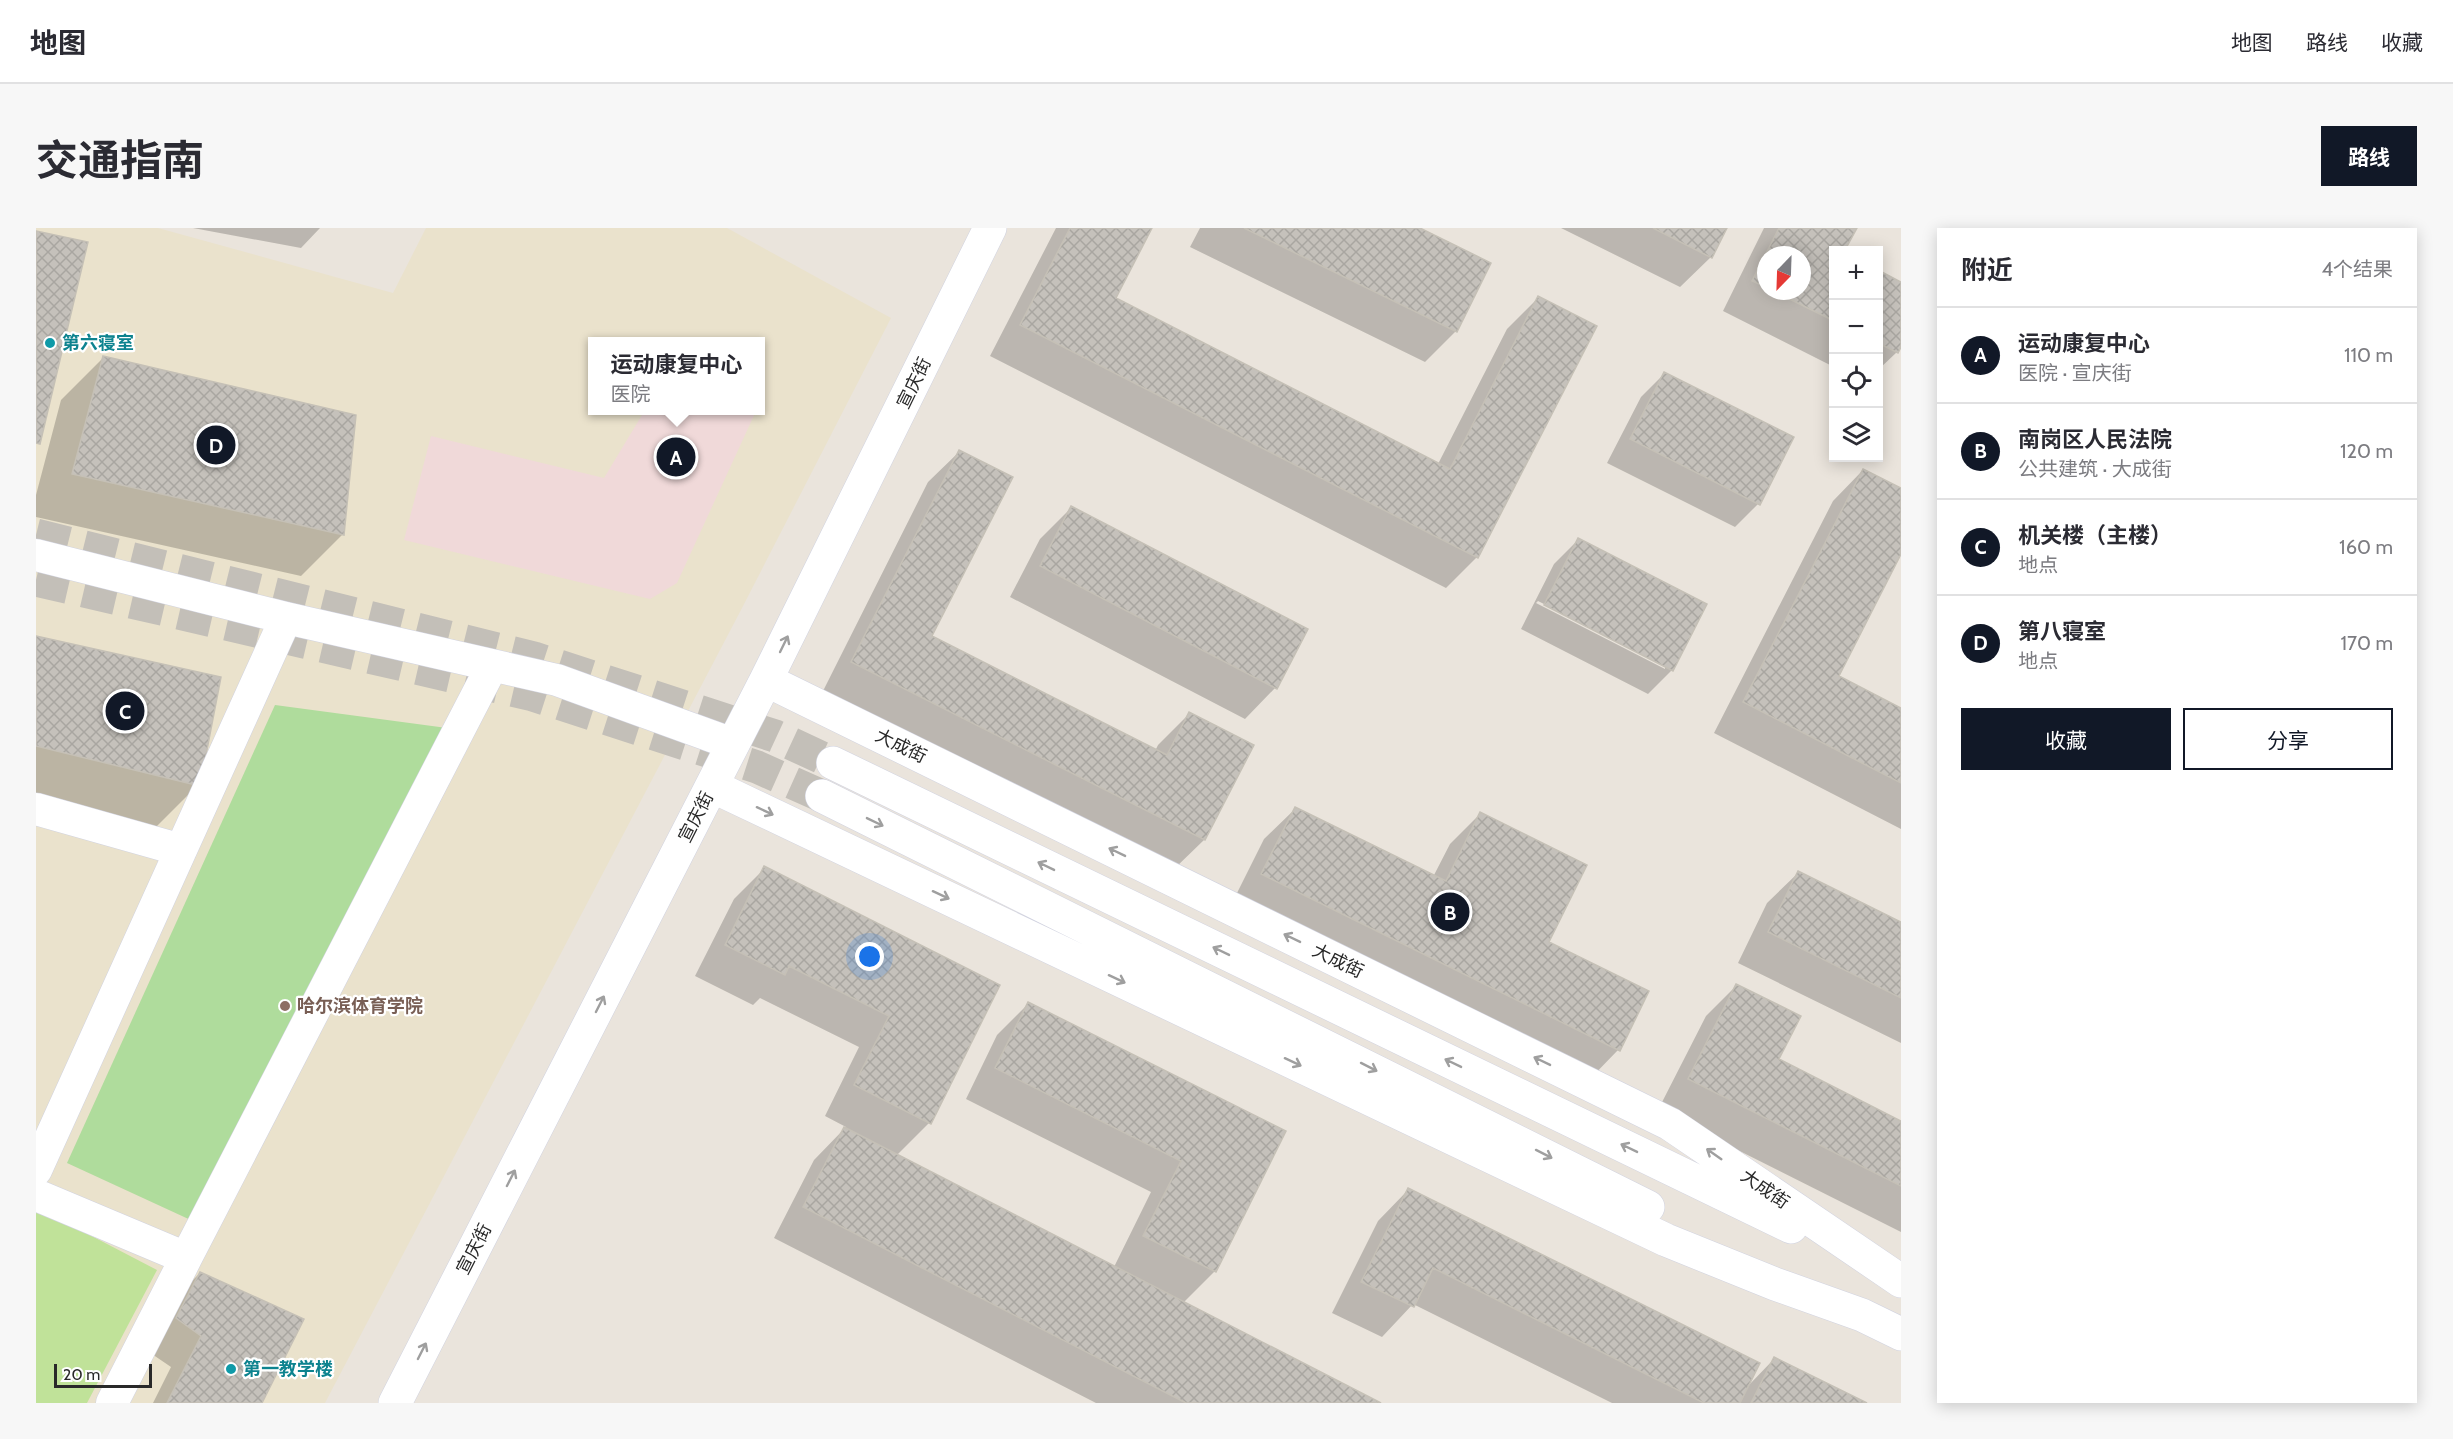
<!DOCTYPE html>
<html lang="zh">
<meta charset="utf-8">
<style>
body{margin:0;font-family:Cabin,"Noto Sans SC",sans-serif;background:#f7f7f7;color:#2b2b33}
.controls{position:absolute;right:18px;top:18px;display:grid;overflow:hidden;border-radius:0px;box-shadow:0 3px 15px #0003}
.controls button{width:54px;height:54px;display:grid;place-items:center;padding:0;border:0;border-bottom:2px solid #e1e1e2;background:#fff;color:#2b2b33;font:30px sans-serif}
.compass{position:absolute;left:1721px;top:18px;width:54px;height:54px;border-radius:50%;background:#fff;box-shadow:0 3px 15px #0003;rotate:203deg}
.scale{position:absolute;left:18px;bottom:15px;width:98px;box-sizing:border-box;padding-left:6px;border:3px solid #292929;border-top:0;font-size:16px;line-height:21px;white-space:nowrap;color:#292929;-webkit-text-stroke:4px #fff;paint-order:stroke}
.you{position:absolute;left:834px;top:729px;width:21px;height:21px;margin:-15px;border:4px solid #fff;border-radius:50%;background:#1a73e8;box-shadow:0 0 0 9px #1a73e833}
.badge{display:grid;place-items:center;width:39px;height:39px;border-radius:50%;background:#111827;color:#fff;font-size:20px;font-weight:700}
.pin{position:absolute;translate:-50% -50%;border:3px solid #fff;box-shadow:0 2px 6px #0006}
.popup{position:absolute;left:552px;top:109px;width:177px;height:78px;box-sizing:border-box;display:grid;place-content:center;border-radius:0px;background:#fff;filter:drop-shadow(0 2px 4px #0005);font-size:20px;white-space:nowrap;color:#7c7c81}
.popup b{font-size:22px;color:#2b2b33}
.popup::after{content:'';position:absolute;left:50%;top:100%;margin-left:-12px;border:12px solid transparent;border-top-color:#fff}
.list{margin:0;padding:0;list-style:none}
h2{display:flex;justify-content:space-between;align-items:center;height:78px;margin:0;padding:0 24px;font-size:26px}
h2 small{font-size:20px;font-weight:400;color:#7c7c81}
.list li{display:grid;grid-template-columns:39px 1fr auto;gap:18px;align-items:center;box-sizing:border-box;height:96px;padding:0 24px;border-top:2px solid #e1e1e2}
.list b{display:block;font-size:22px;white-space:nowrap}
.list p{margin:0;font-size:20px;white-space:nowrap;color:#7c7c81}
.list em{font-size:20px;font-style:normal;color:#7c7c81}
.actions{display:flex;gap:12px;padding:18px 24px}
.actions a{flex:1;padding:14px 0;border:2px solid #111827;border-radius:0px;text-align:center;font-size:21px;color:#111827}
.actions .main{background:#111827;color:#fff}
.icon{flex:none;width:33px;height:33px;fill:none;stroke:currentColor;stroke-width:2;stroke-linecap:round;stroke-linejoin:round}
.map{position:relative;flex:none;width:1865px;height:1175px;overflow:hidden;border-radius:0px}
header{display:flex;align-items:center;gap:36px;box-sizing:border-box;height:84px;padding:0 30px;background:#fff;border-bottom:2px solid #e1e1e2}
header strong{font-size:28px}
nav{display:flex;gap:33px;margin-inline-start:auto;font-size:21px}
.intro{display:flex;align-items:center;justify-content:space-between;box-sizing:border-box;height:144px;padding:0 36px}
h1{margin:0;font-size:42px}
.button{padding:15px 27px;border-radius:0px;background:#111827;color:#fff;font-size:21px;font-weight:700}
main{display:flex;gap:36px;padding:0 36px}
aside{flex:1;background:#fff;border-radius:0px;box-shadow:0 3px 15px #0003}
.map>svg:first-child{display:block}
</style>
<header>
<strong>地图</strong>
<nav><a>地图</a><a>路线</a><a>收藏</a></nav>
</header>
<div class="intro"><h1>交通指南</h1><a class="button">路线</a></div>
<main>
<div class="map">
<svg width="1865" height="1175" viewBox="0 0 1865 1175">
<defs>
<pattern id="building-cross-hatch" width="8" height="8" patternUnits="userSpaceOnUse" patternTransform="scale(1.5)"><rect width="8" height="8" fill="#c5c1bb"/><path d="M0 0l8 8M0 8l8-8" fill="none" stroke="#a9a6a1"/></pattern>
</defs>
<rect width="100%" height="100%" fill="#eae4dc"/>
<path fill="#eae2cc" fill-rule="evenodd" d="M0,0h122l235,65 33,-65h301l164,90 -150,292 -416,793h-289zM556,113h168v69h-168z"/>
<path fill="#f0d9d9" d="M609,182l111,1 -79,172 -27,16 -246,-59 27,-104 173,42z"/>
<path fill="#afdc9c" d="M239,477l172,23 -252,494 -128,-59z"/>
<path fill="#c0e299" d="M0,979l121,63 -70,133h-51z"/>
<path fill="#0003" fill-rule="evenodd" d="M157,0h127l-19,20z
M1020,0h94l-36,71 324,165 69,-135 31,-31 57,29 -119,231 -30,30 -456,-232z
M1164,0h217l72,36 -33,67 -31,31 -235,-115z
M1525,0h165l-15,29 -31,30z
M1728,0h91l-11,22h-10v117l-111,-56zM1730,27h36v36h-36z
M1842,44l23,11v61l-4,8 -19,18z
M67,130l240,176 -42,42 -265,-59v-22l25,-95z
M1628,146l94,130 -23,23 -128,-64 34,-66z
M923,224l-29,185 225,114 3,-6 31,-31 15,126 -31,30 -351,-177 106,-211z
M1827,242l38,20v61l-64,125 64,33v120l-187,-96 119,-232z
M1035,280l235,121 -31,59 -30,31 -235,-122 30,-58z
M1542,312l94,130 -24,24 -127,-65 33,-65zM1502,373l127,64v4l-129,-66z
M0,410l162,147 -42,42 -120,-29z
M1259,581l138,68 17,-33 30,-30 66,128 72,108 -30,31 -357,-176 33,-66z
M729,640l233,118 -69,137 -33,33 218,111 37,-75 -185,-93 31,-64 31,-31 256,127 -69,140 -32,32 195,100h-282l-322,-165 40,-78 32,-33 -21,-11 34,-69 -99,-49 -7,7 -58,-29 39,-77z
M1762,645l103,51v119l-163,-80 29,-60z
M1701,757l40,75 124,62v110l-243,-122 48,-94z
M1372,962l340,196 26,-27 89,44h-251l-199,-99 -31,33 -50,-24 46,-92z
M164,1045l61,130h-108l18,-36 -25,-17 23,-46z"/>
<path fill="url(#building-cross-hatch)" stroke="#c5c0b6" stroke-width="1.5" d="M1034,0h82l-36,70 334,171 88,-173 59,30 -119,232 -458,-233z
M1208,0h176l71,35 -34,69z
M1617,0h74l-15,30z
M1743,0h78l-12,22h-11v71l-61,-30h29v-36h-36v32l-14,-6z
M0,3l52,11 -48,202 -4,-1z
M1842,42l23,12v65l-3,6 -20,-10z
M67,128l253,59 -12,120 -272,-61z
M1628,144l130,65 -34,68 -130,-66z
M923,222l54,27 -81,159 235,119 22,-43 65,33 -49,95 -354,-178z
M1827,241l38,19v66l-62,122 62,32v75l-158,-81z
M1035,278l237,123 -31,60 -237,-123z
M1542,310l129,66 -34,67 -129,-66z
M0,408l185,41 -21,109 -164,-40z
M1259,579l151,74 34,-69 107,53 -38,77 100,49 -29,60 -359,-177z
M728,638l236,119 -69,139 -77,-39 35,-69 -100,-50 -4,9 -60,-30z
M1762,643l103,51v76l-133,-66z
M1700,756l65,32 -22,43 122,62v65l-213,-107z
M992,774l258,129 -70,141 -73,-36 38,-75 -186,-93z
M808,899l537,276h-195l-383,-196z
M1372,960l352,175 -20,40h-36l-271,-135 -19,39 -53,-25z
M164,1044l104,47 -42,84h-95l34,-67 -25,-18z
M1738,1129l93,46h-116z"/>
<g fill="none" stroke-linecap="round" stroke-linejoin="round">
<path stroke="#c3bfb8" stroke-width="33" stroke-dasharray="33 16" stroke-linecap="butt" d="M0,307l498,123 241,78 58,27
M0,352l497,115 224,72 65,29"/>
<defs>
<path id="street" d="M0,327l250,63 271,62 176,64
M0,581l145,41
M0,942l250,-552
M0,967l150,63 306,-592
M76,1175l74,-145"/>
<path id="secondary" d="M730,452l904,444 231,157
M797,535l958,464
M676,558l954,454 109,44 87,31 39,19
M786,568l826,411
M359,1175l371,-723 224,-452"/>
</defs>
<use href="#street" stroke="#d1d3e0" stroke-width="33"/>
<use href="#secondary" stroke="#d1d3e0" stroke-width="34"/>
<use href="#street" stroke="#fff" stroke-width="32"/>
<use href="#secondary" stroke="#fff" stroke-width="33"/>
</g>
<defs><path id="oneway-shaft" d="M-6 0H5M1.5-3L5.5 0L1.5 3" fill="none" stroke-width="1.6" stroke-linecap="round" stroke-linejoin="round" transform="scale(1.5)"/></defs>
<g stroke="#9f9f9f">
<use href="#oneway-shaft" transform="translate(748 416) rotate(-64)"/>
<use href="#oneway-shaft" transform="translate(729 583) rotate(25)"/>
<use href="#oneway-shaft" transform="translate(839 594) rotate(26)"/>
<use href="#oneway-shaft" transform="translate(1081 624) rotate(-154)"/>
<use href="#oneway-shaft" transform="translate(1010 638) rotate(-154)"/>
<use href="#oneway-shaft" transform="translate(905 667) rotate(25)"/>
<use href="#oneway-shaft" transform="translate(1256 710) rotate(-154)"/>
<use href="#oneway-shaft" transform="translate(1185 723) rotate(-154)"/>
<use href="#oneway-shaft" transform="translate(1081 751) rotate(25)"/>
<use href="#oneway-shaft" transform="translate(564 776) rotate(-63)"/>
<use href="#oneway-shaft" transform="translate(1506 833) rotate(-154)"/>
<use href="#oneway-shaft" transform="translate(1257 834) rotate(25)"/>
<use href="#oneway-shaft" transform="translate(1417 835) rotate(-154)"/>
<use href="#oneway-shaft" transform="translate(1333 839) rotate(27)"/>
<use href="#oneway-shaft" transform="translate(1593 920) rotate(-154)"/>
<use href="#oneway-shaft" transform="translate(1508 926) rotate(27)"/>
<use href="#oneway-shaft" transform="translate(1678 926) rotate(-145)"/>
<use href="#oneway-shaft" transform="translate(475 950) rotate(-63)"/>
<use href="#oneway-shaft" transform="translate(386 1123) rotate(-63)"/>
</g>
<g fill="#0f9aa8" stroke="#fff" stroke-width="2">
<circle cx="14" cy="115" r="6"/>
<circle cx="195" cy="1141" r="6"/>
</g>
<circle fill="#8d6e63" stroke="#fff" stroke-width="2" cx="249" cy="778" r="6"/>
<g text-anchor="middle" stroke-width="4.5" stroke-linejoin="round" paint-order="stroke">
<g font-size="18" font-weight="bold" fill="#0d838f" stroke="#fff" text-anchor="start">
<text x="26" y="121">第六寝室</text>
<text x="207" y="1147">第一教学楼</text>
</g>
<g font-size="18" fill="#292929" stroke="#fff">
<text transform="translate(878 155) rotate(-64)" y="6">宣庆街</text>
<text transform="translate(865 518) rotate(26)" y="6">大成街</text>
<text transform="translate(660 589) rotate(-63)" y="6">宣庆街</text>
<text transform="translate(1302 733) rotate(26)" y="6">大成街</text>
<text transform="translate(1729 961) rotate(35)" y="6">大成街</text>
<text transform="translate(438 1021) rotate(-63)" y="6">宣庆街</text>
</g>
<g font-size="18" font-weight="bold" fill="#785e54" stroke="#fff" text-anchor="start">
<text x="261" y="784">哈尔滨体育学院</text>
</g>
</g>
</svg>
<div class="controls">
<button>+</button>
<button>−</button>
<button><svg class="icon" aria-label="locate" viewBox="0 0 24 24"><circle cx="12" cy="12" r="6"/><path d="M12 2v4M12 18v4M2 12h4M18 12h4"/></svg></button>
<button><svg class="icon" aria-label="layers" viewBox="0 0 24 24"><path d="M12 4l9 5-9 5-9-5zM3 14l9 5 9-5"/></svg></button>
</div>
<svg class="compass" viewBox="-18 -18 36 36"><path d="M0-13l5 13h-10z" fill="#e53935"/><path d="M0 13l5-13h-10z" fill="#7c7c81"/></svg>
<div class="scale">20 m</div>
<div class="you"></div>
<div class="pin badge" style="left:640px;top:229px">A</div>
<div class="popup"><b>运动康复中心</b>医院</div>
<div class="pin badge" style="left:1414px;top:684px">B</div>
<div class="pin badge" style="left:89px;top:483px">C</div>
<div class="pin badge" style="left:180px;top:217px">D</div>
</div>
<aside>
<h2>附近<small>4个结果</small></h2>
<ul class="list">
<li><span class="badge">A</span><div><b>运动康复中心</b><p>医院 · 宣庆街</p></div><em>110 m</em></li>
<li><span class="badge">B</span><div><b>南岗区人民法院</b><p>公共建筑 · 大成街</p></div><em>120 m</em></li>
<li><span class="badge">C</span><div><b>机关楼（主楼）</b><p>地点</p></div><em>160 m</em></li>
<li><span class="badge">D</span><div><b>第八寝室</b><p>地点</p></div><em>170 m</em></li>
</ul>
<div class="actions"><a class="main">收藏</a><a>分享</a></div>
</aside>
</main>
